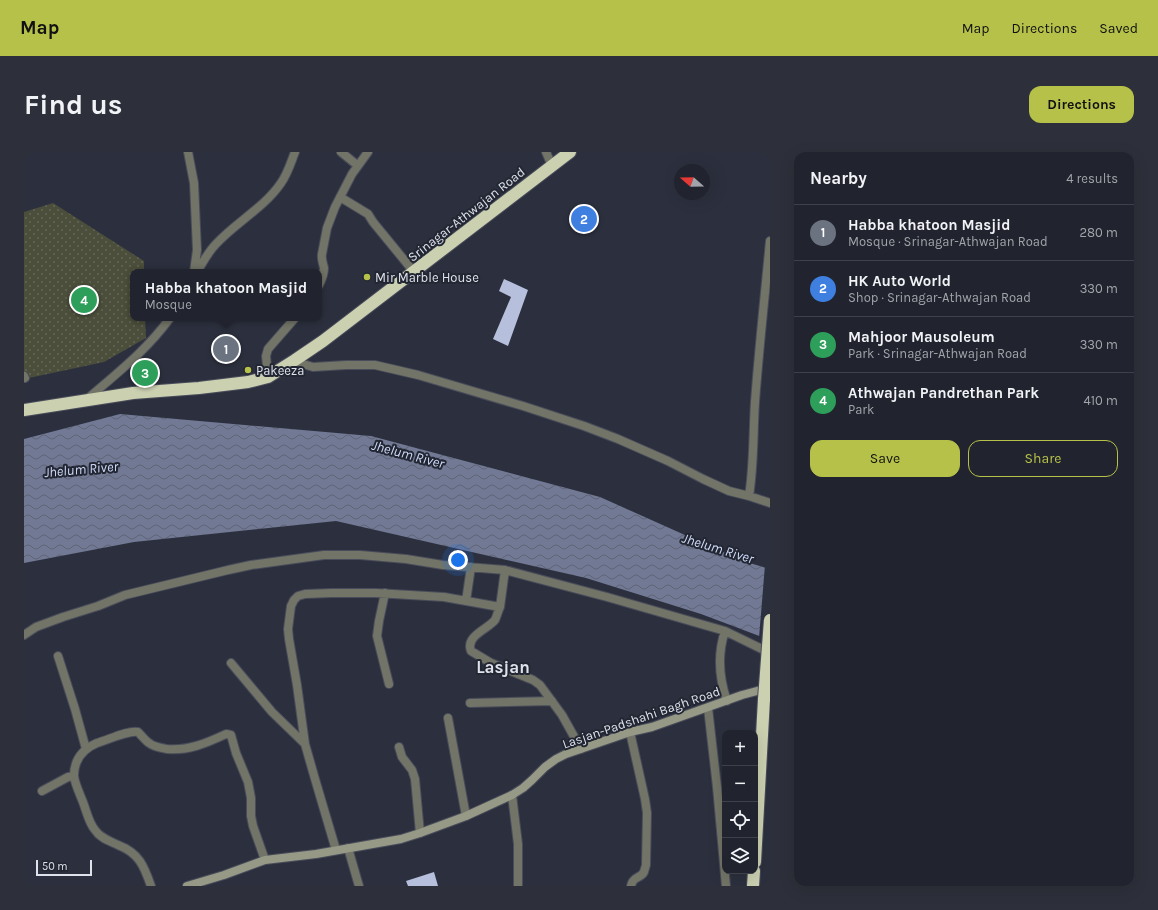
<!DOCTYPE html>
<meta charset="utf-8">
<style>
body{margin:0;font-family:Karla,sans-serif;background:#2d303a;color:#f1f3f6}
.controls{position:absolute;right:12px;bottom:12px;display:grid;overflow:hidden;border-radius:8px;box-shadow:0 4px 16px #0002}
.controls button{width:36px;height:36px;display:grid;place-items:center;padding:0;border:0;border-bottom:1px solid #3e414a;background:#21242e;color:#f1f3f6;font:20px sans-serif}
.compass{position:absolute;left:650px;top:12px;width:36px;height:36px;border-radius:50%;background:#21242e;box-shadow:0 4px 16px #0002;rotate:290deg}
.scale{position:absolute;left:12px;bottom:10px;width:56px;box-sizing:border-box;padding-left:4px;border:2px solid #dfe2eb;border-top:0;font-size:11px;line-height:14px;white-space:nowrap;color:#dfe2eb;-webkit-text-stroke:3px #222733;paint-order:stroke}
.you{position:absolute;left:434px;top:408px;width:14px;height:14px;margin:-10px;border:3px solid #fff;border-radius:50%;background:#1a73e8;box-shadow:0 0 0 6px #1a73e833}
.badge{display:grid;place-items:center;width:26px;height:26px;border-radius:50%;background:#b6c149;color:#fff;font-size:13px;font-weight:700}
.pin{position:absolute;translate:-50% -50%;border:2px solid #fff;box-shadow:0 1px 4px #0006}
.popup{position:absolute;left:106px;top:117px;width:192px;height:52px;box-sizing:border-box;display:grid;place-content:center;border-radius:8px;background:#21242e;filter:drop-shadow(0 1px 3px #0005);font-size:13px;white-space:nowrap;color:#a2a4aa}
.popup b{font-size:15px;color:#f1f3f6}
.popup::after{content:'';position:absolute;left:50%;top:100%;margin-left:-8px;border:8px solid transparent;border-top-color:#21242e}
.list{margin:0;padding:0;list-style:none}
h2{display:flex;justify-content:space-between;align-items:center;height:52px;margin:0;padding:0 16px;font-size:17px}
h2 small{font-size:13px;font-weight:400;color:#a2a4aa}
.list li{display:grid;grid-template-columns:26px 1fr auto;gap:12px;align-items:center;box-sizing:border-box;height:56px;padding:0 16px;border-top:1px solid #3e414a}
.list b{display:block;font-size:15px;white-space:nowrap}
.list p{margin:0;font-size:13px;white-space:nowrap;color:#a2a4aa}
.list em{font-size:13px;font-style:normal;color:#a2a4aa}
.actions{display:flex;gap:8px;padding:12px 16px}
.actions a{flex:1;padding:9px 0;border:1px solid #b6c149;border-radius:12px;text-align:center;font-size:14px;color:#b6c149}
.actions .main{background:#b6c149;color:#111}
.icon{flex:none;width:22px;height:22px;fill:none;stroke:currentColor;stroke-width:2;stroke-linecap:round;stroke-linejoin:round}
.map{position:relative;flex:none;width:746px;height:734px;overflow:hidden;border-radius:12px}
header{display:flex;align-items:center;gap:24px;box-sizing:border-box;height:56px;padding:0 20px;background:#b6c149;color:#111}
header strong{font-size:19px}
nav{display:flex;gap:22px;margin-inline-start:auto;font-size:14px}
.intro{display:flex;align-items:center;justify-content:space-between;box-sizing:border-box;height:96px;padding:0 24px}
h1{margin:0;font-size:28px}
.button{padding:10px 18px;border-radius:12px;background:#b6c149;color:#111;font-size:14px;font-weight:700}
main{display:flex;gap:24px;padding:0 24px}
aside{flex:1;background:#21242e;border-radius:12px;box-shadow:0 4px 16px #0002}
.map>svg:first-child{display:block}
</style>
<header>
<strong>Map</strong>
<nav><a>Map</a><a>Directions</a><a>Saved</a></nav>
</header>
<div class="intro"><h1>Find us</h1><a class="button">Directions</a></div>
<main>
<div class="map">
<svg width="746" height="734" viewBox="0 0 746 734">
<defs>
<pattern id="park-dots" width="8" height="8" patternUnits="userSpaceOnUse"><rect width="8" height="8" fill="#4b4e3a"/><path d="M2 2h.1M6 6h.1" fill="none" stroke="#646757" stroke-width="1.8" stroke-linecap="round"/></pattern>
<pattern id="water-waves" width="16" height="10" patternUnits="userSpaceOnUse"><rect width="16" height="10" fill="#717994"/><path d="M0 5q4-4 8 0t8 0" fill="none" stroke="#5f6475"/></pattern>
</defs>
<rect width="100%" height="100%" fill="#2c303e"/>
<path fill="url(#park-dots)" d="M29,51l91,58v11h-11v46h12l1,20 -42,24 -80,17v-167z"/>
<path fill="url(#water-waves)" d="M96,262l251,22 229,61 143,64 27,8v71l-69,-26 -115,-36 -250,-57 -202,21 -110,21v-124z"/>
<path fill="#2c303e" d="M741,413l5,2v75l-11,-4z"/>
<path fill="#b6bfdc" d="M480,127l24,11 -20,56 -15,-7 18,-42 -12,-6z
M410,720l4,14h-30l-2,-5z"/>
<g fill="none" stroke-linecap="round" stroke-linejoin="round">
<defs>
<path id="street" d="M164,0l6,31 3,67 -3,22
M317,0l16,13
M522,0l6,14
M316,45l28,17 5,8 41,50
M173,120c6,-10 11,-20 19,-28 20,-22 48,-36 65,-61 7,-10 10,-21 14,-31
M295,133c3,-6 5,-11 5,-17 -1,-5 -3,-9 -2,-14l5,-26 8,-21 17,-33 16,-22
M271,208l8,4 10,3 33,-2h29l43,10 105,31 61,20 34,13 50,22 35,18 26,12 20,5c5,-31 4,-62 6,-94 4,-54 10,-108 15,-161
M0,224l1,2
M244,225l-2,-21 2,-7 27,-31
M62,248c30,-26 61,-50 84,-82
M725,344l21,7
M361,441l-6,28 -2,15 12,48
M442,449l5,-34
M476,455l5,-37
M701,479c-8,24 -6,47 2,70
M0,483l12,-8 27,-10 35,-11 27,-11 103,-25 23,-5 73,-10h36l46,4 37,6 62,5 102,27 118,34 45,22
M34,504l17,53 11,40
M207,511l41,49 33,32 10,35 21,71
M446,551l82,-2
M684,556l9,79 9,99
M424,566l18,98
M606,580l15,67 2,14 -1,52c0,1 -2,6 -2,7 -4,7 -11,4 -13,14
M281,592l-8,-59 -8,-46 -1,-10 3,-23 3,-6 4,-4 7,-2 26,-1h45l68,4 56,10c-2,4 -3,9 -5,13 -7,9 -30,16 -24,31l20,12 42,17 7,5 22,30 19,34
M375,595l3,10 10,13 3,9 5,54
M18,639l26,-14 6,-1
M488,643l6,49v42
M324,696l11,38
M127,734c-7,-20 -12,-33 -33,-41 -8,-4 -18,-7 -23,-15 -6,-7 -8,-17 -11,-25 -3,-9 -9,-20 -10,-29 0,-17 9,-27 23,-33 11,-3 31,-13 41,-11 4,4 7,8 11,11 5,4 12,5 18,6 21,2 40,-6 59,-15l5,1 5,18 12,29 3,16v18l2,10 12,34"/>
<path id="secondary" d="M163,734l37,-11 41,-15 51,-6 85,-15 19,-6 46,-17 46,-21 11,-7 9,-8 13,-13 11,-8 10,-5 64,-22 22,-5 90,-32 26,-7"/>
<path id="highway" d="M0,258l109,-17 66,-5 49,-6 20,-5 27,-17 28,-19 247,-189
M731,710l9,-163
M729,734l1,-15"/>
</defs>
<use href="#street" stroke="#494c5a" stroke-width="10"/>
<use href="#secondary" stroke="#494c5a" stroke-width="10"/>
<use href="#highway" stroke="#494c5a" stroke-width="14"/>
<use href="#street" stroke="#727467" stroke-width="8"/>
<use href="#secondary" stroke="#969985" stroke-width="8"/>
<use href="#highway" stroke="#cbd0b1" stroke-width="12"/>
<defs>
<path id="highway-bridge" d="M740,547l6,-79"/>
</defs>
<use href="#highway-bridge" stroke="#494c5a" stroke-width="14" stroke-linecap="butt"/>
<use href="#highway-bridge" stroke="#cbd0b1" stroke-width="12"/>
</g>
<g fill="#b6c149" stroke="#222733" stroke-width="1.5">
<circle cx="343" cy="125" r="4"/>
<circle cx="224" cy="218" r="4"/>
</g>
<g text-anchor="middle" stroke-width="4" stroke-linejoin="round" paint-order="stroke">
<g font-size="13" fill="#dfe2eb" stroke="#222733">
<text transform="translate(442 62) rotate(-38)" y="5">Srinagar-Athwajan Road</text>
<text transform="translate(617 565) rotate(-19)" y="5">Lasjan-Padshahi Bagh Road</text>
</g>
<g font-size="13" fill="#dfe2eb" stroke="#222733" text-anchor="start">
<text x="351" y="130">Mir Marble House</text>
<text x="232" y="223">Pakeeza</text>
</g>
<g font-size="14" font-style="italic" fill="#d0daf9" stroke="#222733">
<text transform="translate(384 302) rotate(15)" y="5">Jhelum River</text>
<text transform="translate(57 317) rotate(-5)" y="5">Jhelum River</text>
<text transform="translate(694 396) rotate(17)" y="5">Jhelum River</text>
</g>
<g font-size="17" font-weight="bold" fill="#dfe2eb" stroke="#222733">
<text x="479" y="521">Lasjan</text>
</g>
</g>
</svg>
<div class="controls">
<button>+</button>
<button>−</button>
<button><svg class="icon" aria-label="locate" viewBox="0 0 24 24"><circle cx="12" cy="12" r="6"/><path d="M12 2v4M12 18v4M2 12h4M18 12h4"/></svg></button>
<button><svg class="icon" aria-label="layers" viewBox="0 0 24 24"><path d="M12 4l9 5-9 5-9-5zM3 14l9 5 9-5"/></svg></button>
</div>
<svg class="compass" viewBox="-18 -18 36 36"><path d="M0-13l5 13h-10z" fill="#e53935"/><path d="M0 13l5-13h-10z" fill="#a2a4aa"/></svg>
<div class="scale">50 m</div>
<div class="you"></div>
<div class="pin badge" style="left:202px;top:197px;background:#6b7280">1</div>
<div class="popup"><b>Habba khatoon Masjid</b>Mosque</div>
<div class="pin badge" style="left:560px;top:67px;background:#3f7fe0">2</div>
<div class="pin badge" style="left:121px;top:221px;background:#2e9e5b">3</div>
<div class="pin badge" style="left:60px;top:148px;background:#2e9e5b">4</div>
</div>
<aside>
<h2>Nearby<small>4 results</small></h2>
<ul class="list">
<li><span class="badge" style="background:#6b7280">1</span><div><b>Habba khatoon Masjid</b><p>Mosque · Srinagar-Athwajan Road</p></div><em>280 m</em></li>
<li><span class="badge" style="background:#3f7fe0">2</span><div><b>HK Auto World</b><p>Shop · Srinagar-Athwajan Road</p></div><em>330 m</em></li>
<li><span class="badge" style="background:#2e9e5b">3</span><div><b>Mahjoor Mausoleum</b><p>Park · Srinagar-Athwajan Road</p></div><em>330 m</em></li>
<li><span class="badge" style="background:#2e9e5b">4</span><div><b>Athwajan Pandrethan Park</b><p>Park</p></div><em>410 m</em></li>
</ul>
<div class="actions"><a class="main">Save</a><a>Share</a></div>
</aside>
</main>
